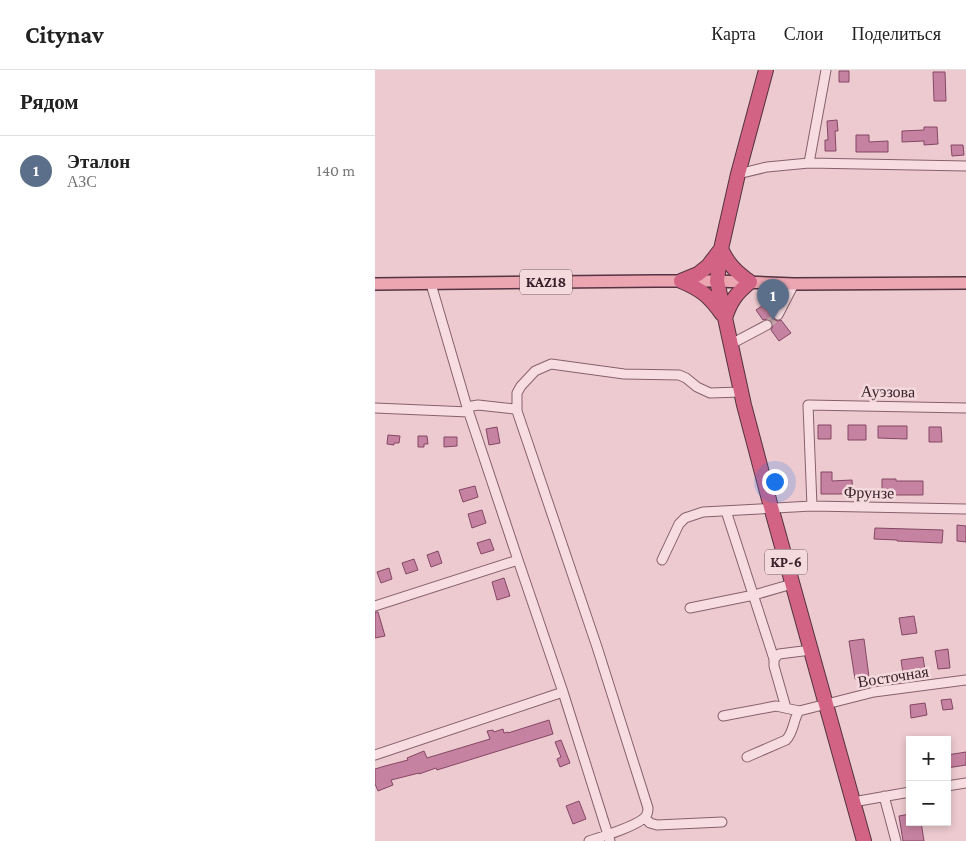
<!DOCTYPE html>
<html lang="ru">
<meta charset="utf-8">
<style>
body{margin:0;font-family:"Crimson Pro",serif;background:#f6f6f6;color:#222}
.controls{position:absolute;right:15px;bottom:15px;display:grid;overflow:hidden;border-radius:0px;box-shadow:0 2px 8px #0003}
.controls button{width:45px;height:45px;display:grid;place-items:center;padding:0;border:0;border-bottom:1px solid #e0e0e0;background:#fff;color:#222;font:25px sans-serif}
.you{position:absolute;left:399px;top:411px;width:18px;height:18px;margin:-12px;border:4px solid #fff;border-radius:50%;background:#1a73e8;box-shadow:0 0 0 8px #1a73e833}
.badge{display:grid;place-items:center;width:32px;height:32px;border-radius:50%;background:#0b8043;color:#fff;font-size:16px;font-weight:700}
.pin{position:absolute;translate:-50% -41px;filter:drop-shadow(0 1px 2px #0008)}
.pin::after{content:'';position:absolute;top:26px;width:18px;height:15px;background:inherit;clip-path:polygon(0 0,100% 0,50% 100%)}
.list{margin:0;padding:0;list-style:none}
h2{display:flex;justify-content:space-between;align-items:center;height:65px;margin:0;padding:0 20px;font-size:21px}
h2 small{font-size:16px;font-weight:400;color:#767676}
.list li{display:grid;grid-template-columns:32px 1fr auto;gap:15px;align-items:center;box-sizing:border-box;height:70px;padding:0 20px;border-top:1px solid #e0e0e0}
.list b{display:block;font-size:19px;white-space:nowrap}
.list p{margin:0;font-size:16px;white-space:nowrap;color:#767676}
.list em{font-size:16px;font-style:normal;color:#767676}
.map{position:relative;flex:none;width:591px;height:771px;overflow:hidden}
header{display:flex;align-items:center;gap:30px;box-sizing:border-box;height:70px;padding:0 25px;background:#fff;border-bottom:1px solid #e0e0e0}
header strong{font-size:24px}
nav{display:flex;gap:28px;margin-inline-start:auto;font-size:18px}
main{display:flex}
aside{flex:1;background:#fff}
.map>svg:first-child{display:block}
</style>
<header>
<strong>Citynav</strong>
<nav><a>Карта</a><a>Слои</a><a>Поделиться</a></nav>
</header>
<main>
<aside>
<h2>Рядом<small></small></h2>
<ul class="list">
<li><span class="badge" style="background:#5c6f8a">1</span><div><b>Эталон</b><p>АЗС</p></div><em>140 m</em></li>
</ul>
</aside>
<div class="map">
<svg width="591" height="771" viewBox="0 0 591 771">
<rect width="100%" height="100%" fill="#eccacf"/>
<path fill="#c683a1" stroke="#844764" d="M464,1h10v11h-10z
M558,2h12l1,29h-12z
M462,50l1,11h-3l1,20h-11v-11h3l-1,-19z
M549,57h13l1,17 -14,1v-4l-22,1v-11l22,-1z
M481,65h13v7l19,-1v11h-32z
M576,75h12l1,10 -12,1z
M393,232l6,8 -2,5 1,4 5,2 3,-1 10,13 -12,8 -8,-11 2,-4 -1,-4 -4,-3 -5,1 -7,-10z
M443,355h13v14h-13z
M473,355h18v15h-18z
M503,356h29v13l-29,-1z
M122,357l3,16 -11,2 -3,-16z
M554,357h12l1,15h-13z
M13,365l12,1 -1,7h-5v2l-7,-1z
M43,366h9l1,8h-4v3h-6z
M69,367h13v9l-13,1z
M446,402h11v9l20,-1 1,14h-32z
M507,409h14v2h27v14h-41z
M100,416l3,11 -15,5 -4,-12z
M107,440l4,13 -14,5 -4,-14z
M582,455l9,1v16l-9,-1z
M500,458l68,2 -1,13 -45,-2v-1l-23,-1z
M115,469l4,11 -13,4 -4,-11z
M63,481l4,12 -11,4 -4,-12z
M39,489l4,11 -12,4 -4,-11z
M14,498l3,11 -11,4 -4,-11z
M129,508l6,18 -13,4 -5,-18z
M0,542h3l7,24 -10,2z
M539,546l3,17 -15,2 -3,-17z
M489,569l5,38 -14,2 -6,-38z
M573,579l2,19 -12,1 -3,-18z
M548,587l2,13 -22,3 -2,-13z
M576,629l2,10 -10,1 -2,-10z
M550,633l2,12 -16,3 -1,-13z
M174,650l4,14 -116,36 -1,-2 -17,6v-1l-28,7 2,5 -15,6 -3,-7v-15l10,-3 23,-6 -1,-2 17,-7 3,7 63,-19 -3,-8 6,-1 1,2 9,-3 1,4 4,-1v1z
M186,670l9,23 -10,4 -3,-8 4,-2 -6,-15z
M591,682v13l-19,3v-13z
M204,731l7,18 -13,5 -7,-18z
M535,744v8h11l3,19h-21l-4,-25z"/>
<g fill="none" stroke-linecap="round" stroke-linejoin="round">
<path stroke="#c8a8ae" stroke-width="9" stroke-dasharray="9 4.5" stroke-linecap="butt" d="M392,255l11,-10"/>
<defs>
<path id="minor" d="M434,93l17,-93
M363,104l29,-7 42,-4 157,3
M56,214l36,123 51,153 45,132 47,149
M403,245l16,-31
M356,274l36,-19
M92,337l11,-2 36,4 3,2 80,236 51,161c0,4 0,5 -2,8 -6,9 -45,21 -57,25
M0,338l94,4
M142,341v-18l4,-7 14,-15 16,-7 73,10 55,1 7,3 11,9 13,6 31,-1
M437,436l-4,-101 158,3
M351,441l48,148
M287,490l17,-36 6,-6 18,-6 109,-6 154,3
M0,536l143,-46
M315,538l64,-13 38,-11
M411,638l-12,-42v-7l5,-5 32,-4
M348,646l53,-10 23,5 75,-19 92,-12
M0,685l188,-63
M372,687l39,-17c8,-8 7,-20 13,-29
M572,716l19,-3
M509,726l12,45
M478,732l57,-10
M270,748l5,5 7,2 65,-3"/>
<path id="major" d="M0,214l280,-3h62l77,3 172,-1"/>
<path id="highway" d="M391,0l-28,104 -17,75 -4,32 27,124 27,102 93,334
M306,211l17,-7 10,-8 13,-17c7,15 15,23 29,33 -14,12 -19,18 -25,36
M306,211c21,9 28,15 41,33"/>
</defs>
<use href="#minor" stroke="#87606d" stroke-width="11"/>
<use href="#major" stroke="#553341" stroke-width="14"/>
<use href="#highway" stroke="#553341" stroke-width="16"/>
<use href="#minor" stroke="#f7dde1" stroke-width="9"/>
<use href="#major" stroke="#eba6b2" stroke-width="11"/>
<use href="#highway" stroke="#d36385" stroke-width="14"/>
</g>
<g text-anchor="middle" stroke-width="5" stroke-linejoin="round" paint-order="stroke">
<g fill="#f4d9dd" stroke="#715960" stroke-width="1">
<rect x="145" y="199.5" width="52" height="25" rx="4"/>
<rect x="390" y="479.5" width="42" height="25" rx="4"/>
</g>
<g font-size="15" font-weight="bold" fill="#39222b">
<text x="171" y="217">KAZ18</text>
<text x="411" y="497">KP-6</text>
</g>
<g font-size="16" fill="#39222b" stroke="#f4d9dd">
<text transform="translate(513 321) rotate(1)" y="6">Ауэзова</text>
<text transform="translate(494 422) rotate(1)" y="6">Фрунзе</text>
<text transform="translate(518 606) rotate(-9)" y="6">Восточная</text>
</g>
</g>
</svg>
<div class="controls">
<button>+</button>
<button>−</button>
</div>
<div class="you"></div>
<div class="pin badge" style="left:398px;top:250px;background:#5c6f8a">1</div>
</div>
</main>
